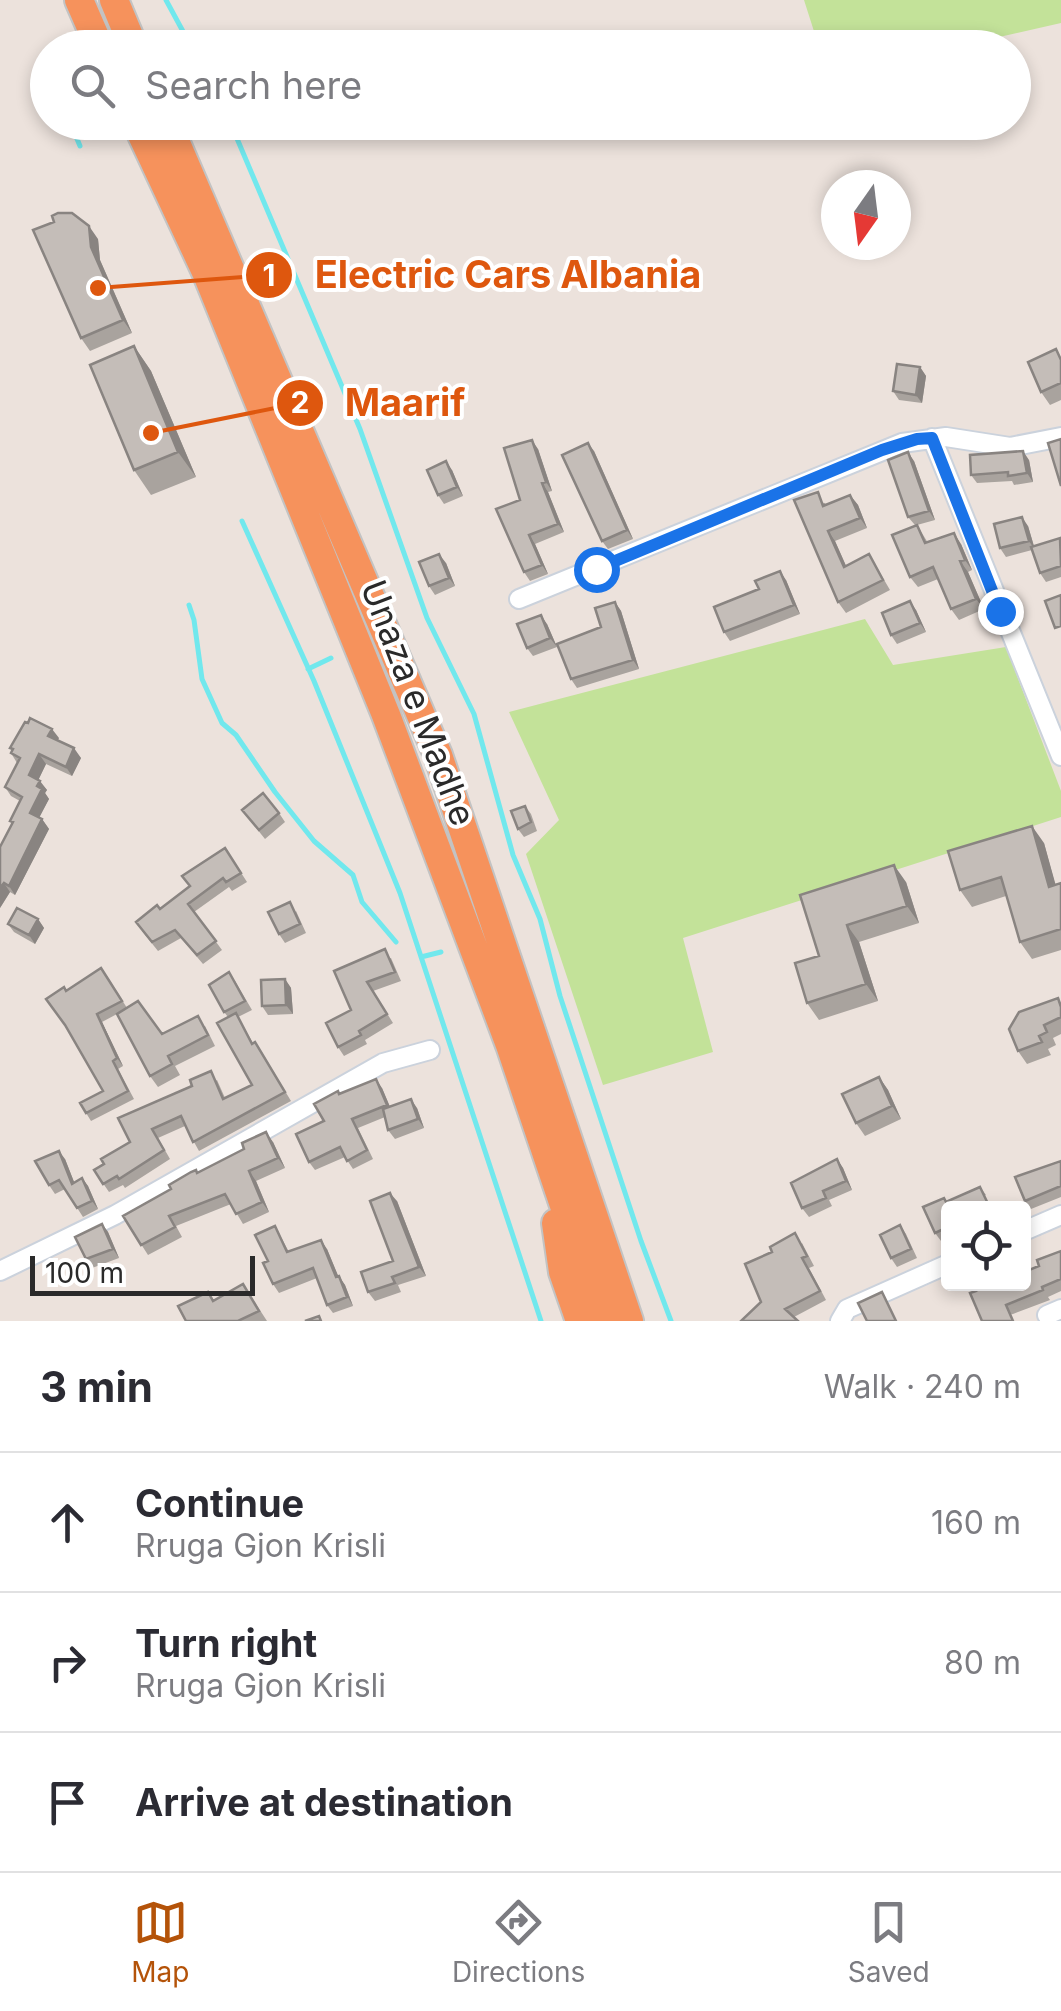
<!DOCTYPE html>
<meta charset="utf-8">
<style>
body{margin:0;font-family:Inter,sans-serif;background:#f7f7f7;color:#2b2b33}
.controls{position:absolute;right:30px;bottom:30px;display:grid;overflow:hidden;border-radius:10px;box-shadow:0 5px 15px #0003}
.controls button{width:90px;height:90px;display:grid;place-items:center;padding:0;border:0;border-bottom:2px solid #e1e1e2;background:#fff;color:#2b2b33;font:50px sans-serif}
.compass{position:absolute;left:821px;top:170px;width:90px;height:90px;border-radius:50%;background:#fff;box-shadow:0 5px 15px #0003;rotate:194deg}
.scale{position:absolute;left:30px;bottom:25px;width:225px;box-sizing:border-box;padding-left:10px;border:5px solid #2a2a2a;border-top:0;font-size:28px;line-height:35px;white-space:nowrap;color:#2a2a2a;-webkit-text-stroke:8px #fff;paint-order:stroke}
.stop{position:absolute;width:30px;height:30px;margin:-22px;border:8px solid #1a73e8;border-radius:50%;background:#fff}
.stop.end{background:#1a73e8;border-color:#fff;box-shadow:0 2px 10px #0008}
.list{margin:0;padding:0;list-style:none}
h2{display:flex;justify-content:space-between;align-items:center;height:130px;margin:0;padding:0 40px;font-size:42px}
h2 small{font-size:32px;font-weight:400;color:#7c7c81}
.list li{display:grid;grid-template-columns:65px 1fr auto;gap:30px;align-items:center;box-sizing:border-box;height:140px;padding:0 40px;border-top:2px solid #e1e1e2}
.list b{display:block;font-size:38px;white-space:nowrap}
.list p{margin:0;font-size:32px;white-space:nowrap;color:#7c7c81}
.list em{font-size:32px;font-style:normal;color:#7c7c81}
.icon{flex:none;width:55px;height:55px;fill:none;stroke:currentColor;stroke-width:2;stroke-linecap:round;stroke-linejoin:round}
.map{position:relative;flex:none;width:1061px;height:1321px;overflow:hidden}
.search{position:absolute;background:#fff;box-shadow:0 5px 15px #0003;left:30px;right:30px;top:30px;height:110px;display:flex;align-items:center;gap:25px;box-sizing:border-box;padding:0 35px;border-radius:55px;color:#7c7c81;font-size:38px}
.sheet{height:550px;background:#fff}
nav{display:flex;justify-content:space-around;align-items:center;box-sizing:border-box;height:140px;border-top:2px solid #e1e1e2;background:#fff;font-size:28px;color:#7c7c81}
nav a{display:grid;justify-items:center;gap:5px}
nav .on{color:#b45309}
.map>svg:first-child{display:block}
</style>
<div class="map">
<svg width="1061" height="1321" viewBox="0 0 1061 1321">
<rect width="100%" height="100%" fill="#ece2dc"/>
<path fill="#c3e299" d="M804,0h257v23l-106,24h-136z
M865,619l28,46 113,-18 55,144v26l-378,121 30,114 -110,33 -77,-231 33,-34 -50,-108z"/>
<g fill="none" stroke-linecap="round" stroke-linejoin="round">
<path stroke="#71e8ed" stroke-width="5" d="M166,0l26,48
M70,122l10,24
M230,122l130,307 67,189 47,96 39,141 27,64 20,77 81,245 30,80
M242,521l72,160 86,212 141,428
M189,605l5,15 8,59 20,44 14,12 39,57 39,49 39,34 9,27 34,40
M308,669l23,-11
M421,957l20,-5"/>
<defs>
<path id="minor" d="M932,438l129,318
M519,599l383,-156 44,-6 64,10 51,-10
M1024,1231l37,-16
M0,1271l115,-56 268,-152 47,-13
M1047,1315l14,-6
M840,1321l7,-12 101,-45"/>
<path id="trunk" d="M79,0l21,48
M114,0l20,48
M136,122l71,152 179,441 124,330 93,276
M167,122l271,633 191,566
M556,1223l7,49 17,49"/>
</defs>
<use href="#minor" stroke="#cbd2dc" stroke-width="22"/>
<use href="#trunk" stroke="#c3c3c3" stroke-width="32"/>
<use href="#minor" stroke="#fff" stroke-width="18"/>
<use href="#trunk" stroke="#f6925c" stroke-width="28"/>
</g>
<path fill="#a9a39e" d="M98,239l2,21 32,73 -42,18 -9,-13z
M134,346l17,25 45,106 -45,18 -17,-25z
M1061,356v44l-11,5 -9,-13z
M920,367l6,9 -4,27 -23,-3 -6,-9z
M538,449l14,42 -4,1 16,40 -29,12 13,30 -18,7 -6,-9z
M594,451l39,88 -25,10 -6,-8z
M1029,460l4,22 -19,3 -2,-4 -35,2 -6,-8z
M914,461l21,59 -18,5 11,18 33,1 11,26 -4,2 16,37 -25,11 -8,-11 -13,-30 -20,8 -8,-10 5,-52 -7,-8z
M452,470l11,26 -19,8 -6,-9z
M850,495l8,10 9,23 -32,13 11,25 23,-12 21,36 -44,23 -8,-11 -44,-102 31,3 1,2z
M1028,526l6,20 27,-7v38l-15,5 -6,-9 -8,-23 -26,7 -6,-9z
M446,563l9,23 -20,9 -6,-9z
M786,580l14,34 -70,27 -6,-9z
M615,602l6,9 18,58 -62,19 -6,-9z
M916,610l10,22 -29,12 -6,-9z
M547,624l10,23 -24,9 -6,-8z
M59,738l-2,2 24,18 -9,18 -26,-12 -8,16 9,10 -2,3 4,6 -10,18 3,2 7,10 -34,66 -5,-3 -10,16 12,-84 -2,-3 10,-20 -9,-5 -6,-9 12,-24 -6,-10 1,-2 -2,-3z
M525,806l6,8 6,17 -13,6 -6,-8z
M242,810l37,3 6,9 -20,17z
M1044,843l11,41 6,-1v67l-29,9 -12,-17 -14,-46 -34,11 -12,-17z
M225,848l22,34 -15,9 -3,-4 -35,25 28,38 -19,14 -22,-26 -23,13 -16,-20 18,-22 30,-22z
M906,882l13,41 -60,19 19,59 -59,19 -12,-17 12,-47 -19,-61z
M296,911l10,22 -21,10 -6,-9z
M38,919l6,9 -9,16 -21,-12 -6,-8z
M391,958l10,23 -28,10 20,32 -28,17 2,4 -23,12 -6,-9 13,-37 -17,-39z
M107,976l20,32 35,26 43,-8 10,20 -40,20 5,9 -22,12 -8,-11 -33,-62 -15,8 21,44 -5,3 16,30 -43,22 -11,-18 23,-12 -37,-100z
M285,979l6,9 2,26 -25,1 -6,-9z
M235,981l17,29 -14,7 15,26 8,8 30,50 -92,50 -14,-25 -27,12 12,21 -45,29 -2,-3 -14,7 -15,-22 36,-28 87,-62 8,18 27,-13 -24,-68 -4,-5z
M1058,998l3,5v31l-8,4 3,7 -8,4 3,6 -24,9 -9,-13z
M879,1077l9,13 13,29 -36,17 -9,-13z
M382,1088l8,19 27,1 7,20 -29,11 -7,-9 -3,-13 -27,11 15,31 -20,10 -8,-12 -30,13 -6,-8 15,-41 15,-27z
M273,1142l12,26 -29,13 13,31 -26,12 -12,-20 -55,22 6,11 -34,18 -25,-39 75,-43z
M65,1159l9,23 8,-4 6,8 10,23 -15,8 -18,-28 -10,5 -6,-9z
M837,1159l6,9 9,22 -23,10 3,6 -23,11 -7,-9z
M1061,1161v36l-30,12 -6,-8z
M980,1187l6,8 -38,13v30l-7,3 -6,-8 12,-32z
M397,1201l29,75 -28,9 3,7 -26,9 -7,-9 25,-31z
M102,1224l6,8 11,26 -27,10 -6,-9z
M900,1225l6,9 11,24 -20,9 -6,-9z
M275,1226l14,26 38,-3 11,27 7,9 8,21 -20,7 -6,-8 -10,-27 -38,15 -6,-9 -5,-23z
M802,1243l12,23 -5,2 17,32 -32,17 -33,-15z
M1061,1251v40l-13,6 2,3 -37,14 -31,7 42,-37 15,-18z
M243,1284l24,37h-81l22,-29 6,8z"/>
<path fill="#898481" d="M89,226l9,13 2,21 32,73 -9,-13 -32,-73z
M134,346l17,25 45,106 -18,-25z
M920,367l6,9 -4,27 -6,-8z
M532,440l6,9 14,42 -6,-9z
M588,443l6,8 39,88 -6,-9z
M1023,451l6,9 4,22 -6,-9z
M908,452l6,9 21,59 -6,-9z
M446,461l6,9 11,26 -6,-9z
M542,483l6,9 16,40 -6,-8z
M850,495l8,10 9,23 -7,-10z
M1022,517l6,9 7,24 -6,-9z
M828,531l7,10 16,36 -7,-10z
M954,533l7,11 11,26 -7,-10z
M529,535l6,9 13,30 -6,-9z
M439,554l7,9 9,23 -6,-8z
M960,561l8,11 16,37 -8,-10z
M780,571l6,9 14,34 -6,-9z
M910,601l6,9 10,22 -6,-9z
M615,602l6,9 18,58 -6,-9z
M541,615l6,9 10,23 -7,-9z
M52,729l7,9 -4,8 -7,-10z
M74,748l7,10 -9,18 -6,-9z
M39,754l7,10 -10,21 -7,-10z
M40,781l7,9 -2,3 4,6 -12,23 -7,-9z
M42,819l7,10 -34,66 -6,-9z
M1032,826l12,17 17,61 -12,-17z
M894,865l12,17 13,41 -12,-17z
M4,883l6,9 -10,16v-20z
M38,919l6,9 -9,16 -6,-9z
M847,925l12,17 19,59 -12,-17z
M285,979l6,9 2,26 -7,-9z
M97,1014l5,8 21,44 -6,-8z
M879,1077l9,13 13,29 -9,-13z
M376,1079l6,9 11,26 -6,-9z
M411,1099l6,9 7,20 -6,-9z
M266,1132l7,10 12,26 -7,-10z
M59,1151l6,8 13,33 -6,-8z
M837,1159l6,9 9,22 -6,-9z
M249,1171l7,10 13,31 -7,-10z
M82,1178l6,8 10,23 -6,-8z
M390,1193l7,8 29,75 -7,-9z
M102,1224l6,8 11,26 -6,-9z
M321,1240l6,9 15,36 -3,-9 6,9 8,21 -17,-29z"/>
<path fill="#c4bdb8" stroke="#898481" stroke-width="2.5" d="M58,213h14l17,13 2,21 32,73 -42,18 -48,-108 21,-8 -2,-6z
M134,346l44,106 -44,18 -44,-105z
M1056,349l5,11v23l-20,9 -13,-30z
M897,364l23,3 -4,28 -23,-4z
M1061,439v47l-13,-43z
M532,440l14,42 -4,1 16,41 -29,11 13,30 -18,7 -28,-63 24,-9 -16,-52z
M588,443l39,87 -25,11 -40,-86z
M1023,451l4,22 -19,3v-4l-37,3 -1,-20z
M908,452l21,59 -21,6 -20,-57z
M446,461l11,26 -19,8 -11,-25z
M818,492l5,14 27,-11 10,23 -32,13 16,36 25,-13 14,26 -45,22 -44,-102z
M1022,517l7,24 -29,7 -6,-24z
M917,525l8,18 29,-10 11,27 -5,1 16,38 -25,10 -18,-42 -23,10 -18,-42z
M1060,538l1,28 -21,7 -9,-26z
M439,554l10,24 -20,8 -10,-24z
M780,571l14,34 -70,27 -10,-25 45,-18 -4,-8z
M1061,595v31l-6,2 -10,-27z
M910,601l10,22 -29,12 -9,-22z
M615,602l18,58 -62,19 -14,-35 44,-17 -6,-19z
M541,615l9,23 -23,10 -10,-24z
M30,718l22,11 -4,7 26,12 -8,19 -27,-13 -10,21 11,6 -3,5 5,3 -12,24 12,6 -33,67 -5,-3 -4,5v-41l13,-25 -3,-1 12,-24 -17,-10 15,-29 -9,-5 2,-4 -3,-1 15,-26 3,1z
M263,793l16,20 -20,17 -17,-20z
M525,806l6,16 -13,7 -7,-18z
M1032,826l17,61 12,-4v46l-41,13 -19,-65 -41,13 -12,-39z
M225,848l16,25 -15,9 -3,-4 -35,26 28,37 -19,14 -22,-25 -23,12 -16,-20 21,-17 3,4 30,-23 -8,-10z
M894,865l13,41 -60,19 19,59 -59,19 -12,-40 24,-7 -19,-61z
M290,902l10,22 -21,10 -11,-22z
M17,908l21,11 -9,16 -21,-11z
M385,949l10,23 -28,10 20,32 -28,17 2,4 -23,12 -12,-24 25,-13 -17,-39z
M101,968l21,33 -25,13 20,44 -4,3 15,30 -42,22 -6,-10 23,-12 -38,-66 -19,-26 18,-12 2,4z
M229,972l16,29 -21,11 -15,-27z
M285,979l1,26 -24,1 -1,-26z
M1058,998l3,9v10l-17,8 3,7 -8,4 3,6 -24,9 -9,-22 10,-17z
M138,1001l24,33 36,-18 10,19 -40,21 4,8 -22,12 -33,-62z
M236,1013l16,31 3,-2 30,50 -92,50 -12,-26 -29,13 12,21 -45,29 -2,-3 -14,8 -9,-14 10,-6 -3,-5 29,-17 -12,-24 74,-32 -2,-6 21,-9 12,28 29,-14 -35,-62z
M879,1077l13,29 -36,17 -14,-29z
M376,1079l11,26 -35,14 15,31 -20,11 -7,-14 -31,15 -13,-28 28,-13 -10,-17 24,-13 1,3z
M411,1099l7,20 -30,11 -5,-21z
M266,1132l12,26 -29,13 13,31 -26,12 -11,-20 -56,22 6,11 -34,18 -18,-29 48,-27 -2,-4 22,-13 5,-2 1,3 47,-24 -2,-6z
M59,1151l13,33 10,-6 10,23 -15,7 -18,-28 -10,5 -14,-24z
M837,1159l9,22 -23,10 3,7 -24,10 -11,-25z
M1061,1161v25l-36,15 -10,-24z
M980,1187l10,21h-42v19l-13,6 -12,-26 21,-9 2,4z
M390,1193l29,74 -27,10 3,6 -27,9 -7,-20 32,-11 -23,-60z
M102,1224l11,25 -27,10 -11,-22z
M900,1225l11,24 -20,9 -11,-23z
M275,1226l12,26 34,-12 15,37 3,-1 8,21 -20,8 -14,-37 -40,16 -10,-21 5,-2 -13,-26z
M795,1233l12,23 -5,2 18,33 -35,18 13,12h-57l20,-19 -16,-38 27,-12 -2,-5z
M1061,1251v28l-19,8 1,3 -37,15 7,16h-31l-12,-28 6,-2 -3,-7h51v-12l15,-6 -2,-6z
M243,1284l16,27 -21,10h-52l-8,-15 30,-14 5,9z
M882,1292l14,29h-29l-9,-18z
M319,1316l2,5h-16z"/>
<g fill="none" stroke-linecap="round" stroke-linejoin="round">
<path stroke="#1a73e8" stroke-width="12" d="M596,569l286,-119 35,-11 15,-1 68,173"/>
</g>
<g text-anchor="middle" stroke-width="8" stroke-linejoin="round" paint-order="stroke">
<g font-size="35" fill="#2a2a2a" stroke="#fff">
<text transform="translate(418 703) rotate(69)" y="12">Unaza e Madhe</text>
</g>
</g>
<path fill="none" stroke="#de570e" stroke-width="4" d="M98 288L269 275M151 433L300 403"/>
<g fill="#de570e" stroke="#fff" stroke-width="4">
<circle cx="98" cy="288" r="10"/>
<circle cx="151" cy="433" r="10"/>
<circle cx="269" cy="275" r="25"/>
<circle cx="300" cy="403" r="25"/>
</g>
<g font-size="30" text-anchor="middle" font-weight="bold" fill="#fff">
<text x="269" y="286">1</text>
<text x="300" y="413">2</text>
</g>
<g font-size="38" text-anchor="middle" font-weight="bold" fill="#de570e" stroke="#fff" stroke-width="8" stroke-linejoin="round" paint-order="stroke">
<text x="508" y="288">Electric Cars Albania</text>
<text x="405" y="416">Maarif</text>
</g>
</svg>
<div class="controls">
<button><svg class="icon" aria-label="locate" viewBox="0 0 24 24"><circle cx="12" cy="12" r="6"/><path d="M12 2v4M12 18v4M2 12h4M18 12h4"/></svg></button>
</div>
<svg class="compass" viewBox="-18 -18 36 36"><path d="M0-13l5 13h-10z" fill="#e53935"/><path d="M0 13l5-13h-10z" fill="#7c7c81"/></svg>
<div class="scale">100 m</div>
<div class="stop" style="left:596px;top:569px"></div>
<div class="stop end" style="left:1000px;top:611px"></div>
<div class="search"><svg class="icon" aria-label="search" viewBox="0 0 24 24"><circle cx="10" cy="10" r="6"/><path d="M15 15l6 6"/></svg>Search here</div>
</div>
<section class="sheet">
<h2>3 min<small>Walk · 240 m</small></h2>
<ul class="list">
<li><svg class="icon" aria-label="ahead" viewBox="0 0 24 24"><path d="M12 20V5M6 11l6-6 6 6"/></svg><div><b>Continue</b><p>Rruga Gjon Krisli</p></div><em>160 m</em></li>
<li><svg class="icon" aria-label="right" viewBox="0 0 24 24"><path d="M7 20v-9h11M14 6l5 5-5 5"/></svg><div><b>Turn right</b><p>Rruga Gjon Krisli</p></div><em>80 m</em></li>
<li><svg class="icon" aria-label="arrive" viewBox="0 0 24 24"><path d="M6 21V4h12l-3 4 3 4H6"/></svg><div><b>Arrive at destination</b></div></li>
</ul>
</section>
<nav>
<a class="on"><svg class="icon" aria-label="map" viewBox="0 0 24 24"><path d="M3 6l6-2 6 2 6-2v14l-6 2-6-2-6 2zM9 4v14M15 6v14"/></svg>Map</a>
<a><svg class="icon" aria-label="directions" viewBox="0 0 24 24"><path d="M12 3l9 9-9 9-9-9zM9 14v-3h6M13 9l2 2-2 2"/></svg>Directions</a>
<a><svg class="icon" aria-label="saved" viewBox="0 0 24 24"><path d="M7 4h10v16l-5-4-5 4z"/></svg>Saved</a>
</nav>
